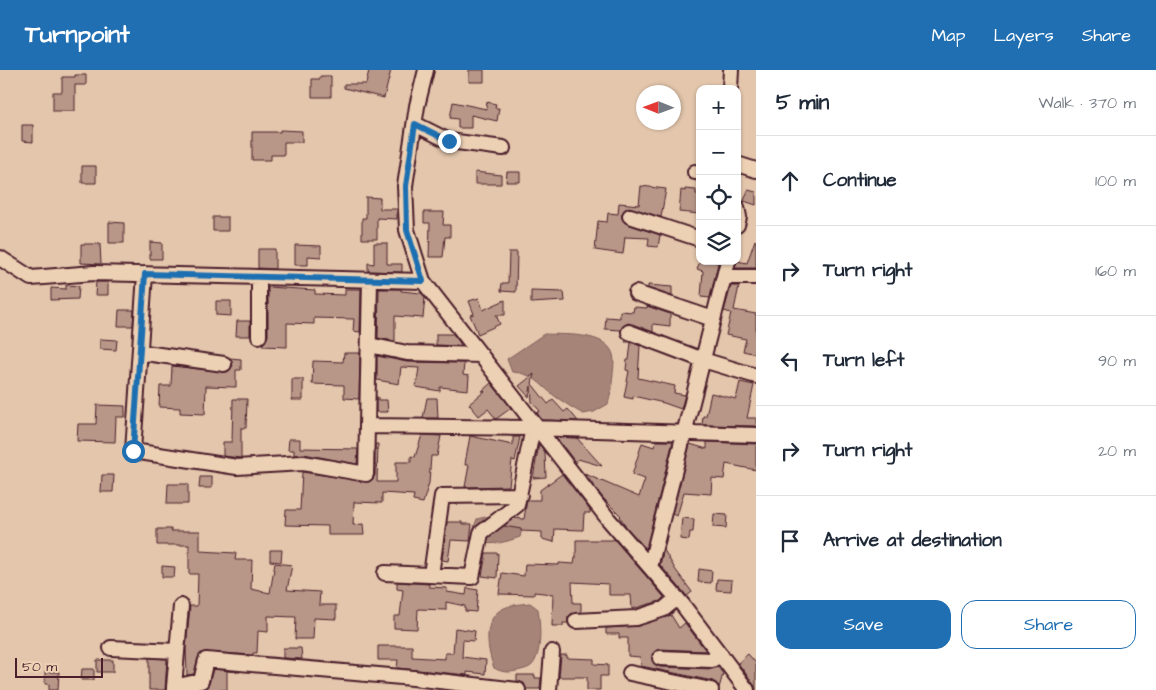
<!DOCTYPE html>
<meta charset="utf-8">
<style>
body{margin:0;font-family:"Architects Daughter",sans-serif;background:#f2f2f3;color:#1f2937}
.controls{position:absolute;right:15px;top:15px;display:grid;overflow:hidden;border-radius:10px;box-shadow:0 1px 4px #0004}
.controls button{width:45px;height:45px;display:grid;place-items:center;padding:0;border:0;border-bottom:1px solid #e0e1e3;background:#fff;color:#1f2937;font:25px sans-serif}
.compass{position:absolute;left:636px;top:15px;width:45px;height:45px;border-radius:50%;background:#fff;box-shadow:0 1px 4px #0004;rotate:271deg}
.scale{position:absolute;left:15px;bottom:12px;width:88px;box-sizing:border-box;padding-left:5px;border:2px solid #4a1f2b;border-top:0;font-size:14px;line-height:18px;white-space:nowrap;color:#4a1f2b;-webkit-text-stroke:4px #edd1b4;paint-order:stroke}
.stop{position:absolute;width:15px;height:15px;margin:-11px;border:4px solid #1f6fb2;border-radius:50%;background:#fff}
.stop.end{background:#1f6fb2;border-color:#fff;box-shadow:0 1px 5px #0008}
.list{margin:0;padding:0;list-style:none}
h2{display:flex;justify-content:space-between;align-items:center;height:65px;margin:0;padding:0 20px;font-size:21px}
h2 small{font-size:16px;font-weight:400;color:#747a83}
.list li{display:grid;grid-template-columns:32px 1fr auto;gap:15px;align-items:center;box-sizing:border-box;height:90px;padding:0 20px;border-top:1px solid #e0e1e3}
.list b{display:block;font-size:19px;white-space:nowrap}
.list em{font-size:16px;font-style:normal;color:#747a83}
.actions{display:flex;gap:10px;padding:15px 20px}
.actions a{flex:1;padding:11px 0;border:1px solid #1f6fb2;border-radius:15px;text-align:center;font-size:18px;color:#1f6fb2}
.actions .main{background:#1f6fb2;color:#fff}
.icon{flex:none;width:28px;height:28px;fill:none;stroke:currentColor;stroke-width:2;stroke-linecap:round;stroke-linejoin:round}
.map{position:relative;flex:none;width:756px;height:620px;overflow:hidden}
header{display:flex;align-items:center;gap:30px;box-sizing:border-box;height:70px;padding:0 25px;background:#1f6fb2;color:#fff}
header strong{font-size:24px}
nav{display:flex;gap:28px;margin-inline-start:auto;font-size:18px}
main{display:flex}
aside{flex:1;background:#fff}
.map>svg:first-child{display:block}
</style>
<header>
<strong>Turnpoint</strong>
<nav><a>Map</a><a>Layers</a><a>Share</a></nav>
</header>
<main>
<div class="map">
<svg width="756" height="620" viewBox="0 0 756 620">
<rect width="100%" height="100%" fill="#e3c6ac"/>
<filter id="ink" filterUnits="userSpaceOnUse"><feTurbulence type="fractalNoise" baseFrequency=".02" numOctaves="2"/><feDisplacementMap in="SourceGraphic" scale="10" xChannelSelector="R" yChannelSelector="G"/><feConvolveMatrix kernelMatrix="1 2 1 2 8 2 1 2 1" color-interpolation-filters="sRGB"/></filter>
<g filter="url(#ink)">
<path fill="#a68478" stroke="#815c59" d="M544,264c18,1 56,-2 67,16 4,6 3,16 2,23 -1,11 -2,21 -5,31l-14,8 -11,2c-9,-5 -18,-11 -27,-17 -16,-12 -22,-24 -44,-25l-5,-13z
M498,444l15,7 9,7 -2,9c-14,5 -25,8 -41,6l2,-10 -7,-6 3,-8z
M530,533l8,6c2,14 5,46 -7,57 -4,3 -10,4 -15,5 -8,2 -15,1 -22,-3 -6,-16 -12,-44 5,-57 8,-6 21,-7 31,-8z"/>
<path fill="#b89788" stroke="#4a1f2b" d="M369,0h22l-7,28 -40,-10v-4h22z
M469,0h15v12h-15z
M75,5h11v10h-11v26h-22v-19h9v-15h13z
M320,6h11v21h-19v-18h8z
M453,32l33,7 1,-7 9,2 -1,4h4l-2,13 -26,-6v13h-13v-9l-8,-1z
M22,55h11v17l-11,-1z
M280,60l22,1v11h-18v13h-13v5h-19v-28h28z
M82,96h14v17h-14z
M475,102l26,3v9h-26z
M507,102h13v10h-14z
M641,116l25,3 -5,28 -32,-10 -7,6v5l5,6 33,11 -2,12 -10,-1 1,-8 -24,-1 -2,17 -28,-4 3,-29 9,1 1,-9 10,1 1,-11 20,2z
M685,119l11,1v4h4v20l-21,-2 2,-22 4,1z
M748,120l8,2v13l-12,-4z
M366,127l14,1v11h17v10l-20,-1v21h-15v-21h4z
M424,142h20l-1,13h7v12h-5l-2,20h-14l1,-34h-6z
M213,147h15v14h-15z
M109,152l15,1v20h-15z
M755,170l1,1v27h-21l2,-7 10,2z
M150,172l12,1v16h-12z
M374,173h13v21h15v8l-34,-1v-8l6,1z
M81,174h19l1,20 -20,-1z
M295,175l26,1v11l-13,-1v9h-13z
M258,179h17v20l-17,-1z
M509,182h8l-1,40 -15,-1 1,-8h6z
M700,191h12l6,2 -8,35 -9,-1 2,-26 -6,-2z
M96,212h12v13h-13z
M66,215l13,1 -1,13 -27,1v-12l15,1z
M648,215l24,2v9l-24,-8z
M731,216h8l-5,24 22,4v40l-13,-3 3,-12 -20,-4 5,-22 -7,-2z
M268,217l47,3v4l30,1v-6h16l-1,43 -7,-1 1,-12 -40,-1v6l-27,-1v24l-25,-1 6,-10z
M379,219h22v2l20,2 4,4 -2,21 -28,-2v25l-17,-3z
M531,221l33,1 1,9 -34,2z
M479,228l4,12 22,-10v15h-9l4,9 -22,10 -8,-19 4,-1 -5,-13z
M216,231h15v15l-15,-1z
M647,236l23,8v12l-17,-2v8l-25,-9 -5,3 -2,4 -16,-1 1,-12 14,1v-7l13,1 1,-5 13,1z
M119,240h15l-1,16h-15z
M237,251h13v15h-14z
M436,264h17l7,9v3l-24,-1z
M100,269l17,1 -1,10 -16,-1z
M626,270l14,6 -2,32 37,8 -1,7 11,2 -4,14 -17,-6 -31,-7v3l-9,-2 5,-26 -3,-1 1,-10h2l2,-18h-6z
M344,283h16l-1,46 -15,-1v-13l-32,-1 1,-23 30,1z
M377,286l30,6 57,1 -1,12 6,1 -1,14 -28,-3v4l-24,-4 3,-19 -18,-1 -2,17 -22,-4z
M230,288l11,1v11h-5v17l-30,-1 -1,28 -25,-1v-5l-21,-1 1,-21h11l1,-20 55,6 6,-6z
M534,304l-2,10 16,20 5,-4 11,12 4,-3 10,12 -36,-1 -5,-7 3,-2 -8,-9 -1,-16 -2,11 -10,-11z
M292,309h11v21h-11z
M740,312l14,3 -7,33h9v8l-54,-1 1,-9h3l5,-23 25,6z
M491,313l20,25 -15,11 -8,-10 -9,7 -10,-12 16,-13h-3z
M376,327h2v3h9l1,12h-12z
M427,328h10l1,20h-15z
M233,329h14l-1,29h-5v30l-18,-2v-14h9z
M97,335l28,1v11h-9l-1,25 -38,-1 1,-17h18z
M422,365l19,1 -4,20h-6l-2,27 -6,20 -10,-2 1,-6 -32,-2v10l-28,-1 -1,23 10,-1 1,11h-36v-9l-43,-1 1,-15h14l2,-38 67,10 4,-3 2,-4v-31h3l-1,38h19v-20h15v-6l4,1z
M470,366l43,9v-8h7l-5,24 -3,-1 -3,26 -44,1 4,-22h-4l1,-7z
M556,367l21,1 25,28 -24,-7 -2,4z
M289,369h11v9l58,1 -1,15 -53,-10 -10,1v-5h-6z
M656,371h17l-27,108 -19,-21 -7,-11 1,-1 -18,-18 -18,-24 54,23 6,-18 -13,-4 10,-32 12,4z
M707,372l49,2v26l-30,-6 -2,15 -12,-1 -1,16 -27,-2 -7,24 -5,-2 18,-70 17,5z
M539,374l6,8 1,25 -13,1z
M562,404l28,36v3h-6l-1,17 -28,-1 -1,13 -12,-3v-7l-21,-1v-2l-17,-3 10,-8 10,1 3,-19h13v-10z
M102,405h12l-1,17h-12z
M200,407h12v11h-13z
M168,414h20v20h-21z
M714,444l13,1 -1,13 -13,-1z
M682,448l12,1 -1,13h-3l-1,8 -9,-1z
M447,452h15v2h10l-2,17 -19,-1 -3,21 -6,-1z
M157,459h14v2h29v20l36,2 -1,7h17l-1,29 19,4 5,-30 17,2 -5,25 33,2 -1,13h17v14l-22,-1 -1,21h-18l1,-22 -28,-1v16l-10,-1 -1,22h-4v2l-50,-3 -5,6 -4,16 -7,1 -1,-27 4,-42h7l1,-32h-9v-29h-32z
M667,466l-3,14 11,19 17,23 -5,4 -27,-31z
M614,469l50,58 -4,4 -28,8 -1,-14h-22v-11l-37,-2 1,21h8v9l-10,2 -3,3v6h-5v3h-11l1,-32 -19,-2v3l-35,-1 3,-21 22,3 1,-12 34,1v-2l15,1 1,-6h1v-18h36z
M270,480h12l-1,12 -11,-1z
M486,483h12l-1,25 -15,-2z
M162,496l13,1 -1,10h-12z
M699,499l13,2 -1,12 -13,-1z
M717,509l15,1 -1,11 -15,-1z
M397,512l32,2v3l18,1v4l19,3 1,-7 11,2 -2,22 -11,-1v-5l-19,-4v8l-28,-1 -1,20 -23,-1v-12h6l3,-26 -6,-1z
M671,545l8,13 6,-5 21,28 -46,-2 -8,5 1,8 7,5 52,2 6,-2 5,7 -4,14 -2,-4 -4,-3 -72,-15 -1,-9 -12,-1v-18h-9v-4h-13v-6l32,-2z
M455,558l20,3 -1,10 -11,-1 -1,17 24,3 -1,14 -18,-2v3l-70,-7 1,-8h-20v-14h34v11l33,2v-6h8z
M283,578h18l1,11 -19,-1z
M748,584l8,9v27l-2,-5 -16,-22z
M561,585h6v3l27,1v5l14,1v11h-8v14h-13v-13h-28z
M149,588l18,1 -2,31h-16z
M97,590h16v12h-16z
M82,599h12v11h-13z
M213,599l27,3 -13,-1v19h-24l6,-6z
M45,602h14l-1,18h-9v-6h-4z
M517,605h18v3h6l-1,11h-14l-2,-6 -7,-2z"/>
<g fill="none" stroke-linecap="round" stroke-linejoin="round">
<defs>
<path id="street" d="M426,0l-9,36 -12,80 2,44 16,51 186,239 73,84 65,86
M730,19l1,-19
M415,54l34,17 54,7
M737,94l19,6
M695,102l5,1
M737,137l2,10 -2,8
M630,146l70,23
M0,188l31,20 63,-5 329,8
M145,204l-12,177 104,16 66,-4 63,11 4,-194
M724,207h32
M636,223l77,26
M629,262l74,28 53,16
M259,266v-59
M369,275l38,8 74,2
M145,283l79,11
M367,356l166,2 223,7
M650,497l78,-306
M385,503l87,4 9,-44 36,-28 16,-77
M431,505l11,-79 78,-1
M576,551l60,-3 28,-9 13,-11
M111,578l66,3
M660,588l52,2 9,-5
M630,603l81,17
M174,617l7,-81
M174,620v-3l27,-6 5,-21 207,18 105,12
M549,620l3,-38"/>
</defs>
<use href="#street" stroke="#4a1f2b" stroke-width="18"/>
<use href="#street" stroke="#edd1b4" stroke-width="14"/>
</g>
</g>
<g fill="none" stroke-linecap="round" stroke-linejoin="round" filter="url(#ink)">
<path stroke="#1f6fb2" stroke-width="6" d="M133,381l12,-177 278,7 -16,-51 -1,-44 9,-62 34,17"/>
</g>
</svg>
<div class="controls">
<button>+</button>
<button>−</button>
<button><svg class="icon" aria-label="locate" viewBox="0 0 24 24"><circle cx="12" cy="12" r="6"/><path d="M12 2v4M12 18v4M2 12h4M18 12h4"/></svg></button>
<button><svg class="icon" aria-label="layers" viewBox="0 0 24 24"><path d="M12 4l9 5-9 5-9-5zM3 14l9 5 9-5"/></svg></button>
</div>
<svg class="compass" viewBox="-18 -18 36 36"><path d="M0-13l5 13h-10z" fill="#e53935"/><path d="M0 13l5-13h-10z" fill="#747a83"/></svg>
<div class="scale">50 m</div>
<div class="stop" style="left:133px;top:381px"></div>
<div class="stop end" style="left:449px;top:71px"></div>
</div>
<aside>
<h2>5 min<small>Walk · 370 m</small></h2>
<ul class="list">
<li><svg class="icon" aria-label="ahead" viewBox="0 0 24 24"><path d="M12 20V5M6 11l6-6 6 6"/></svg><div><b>Continue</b></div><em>100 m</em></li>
<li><svg class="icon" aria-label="right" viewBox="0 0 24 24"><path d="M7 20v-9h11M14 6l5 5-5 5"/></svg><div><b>Turn right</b></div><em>160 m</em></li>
<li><svg class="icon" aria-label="left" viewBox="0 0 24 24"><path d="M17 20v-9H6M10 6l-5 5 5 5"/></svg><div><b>Turn left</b></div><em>90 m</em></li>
<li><svg class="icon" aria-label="right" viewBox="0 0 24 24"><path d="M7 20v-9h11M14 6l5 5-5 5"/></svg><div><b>Turn right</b></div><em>20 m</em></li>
<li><svg class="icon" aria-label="arrive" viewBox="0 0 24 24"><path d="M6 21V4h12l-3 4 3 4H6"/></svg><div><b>Arrive at destination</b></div></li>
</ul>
<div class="actions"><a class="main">Save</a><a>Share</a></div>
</aside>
</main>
